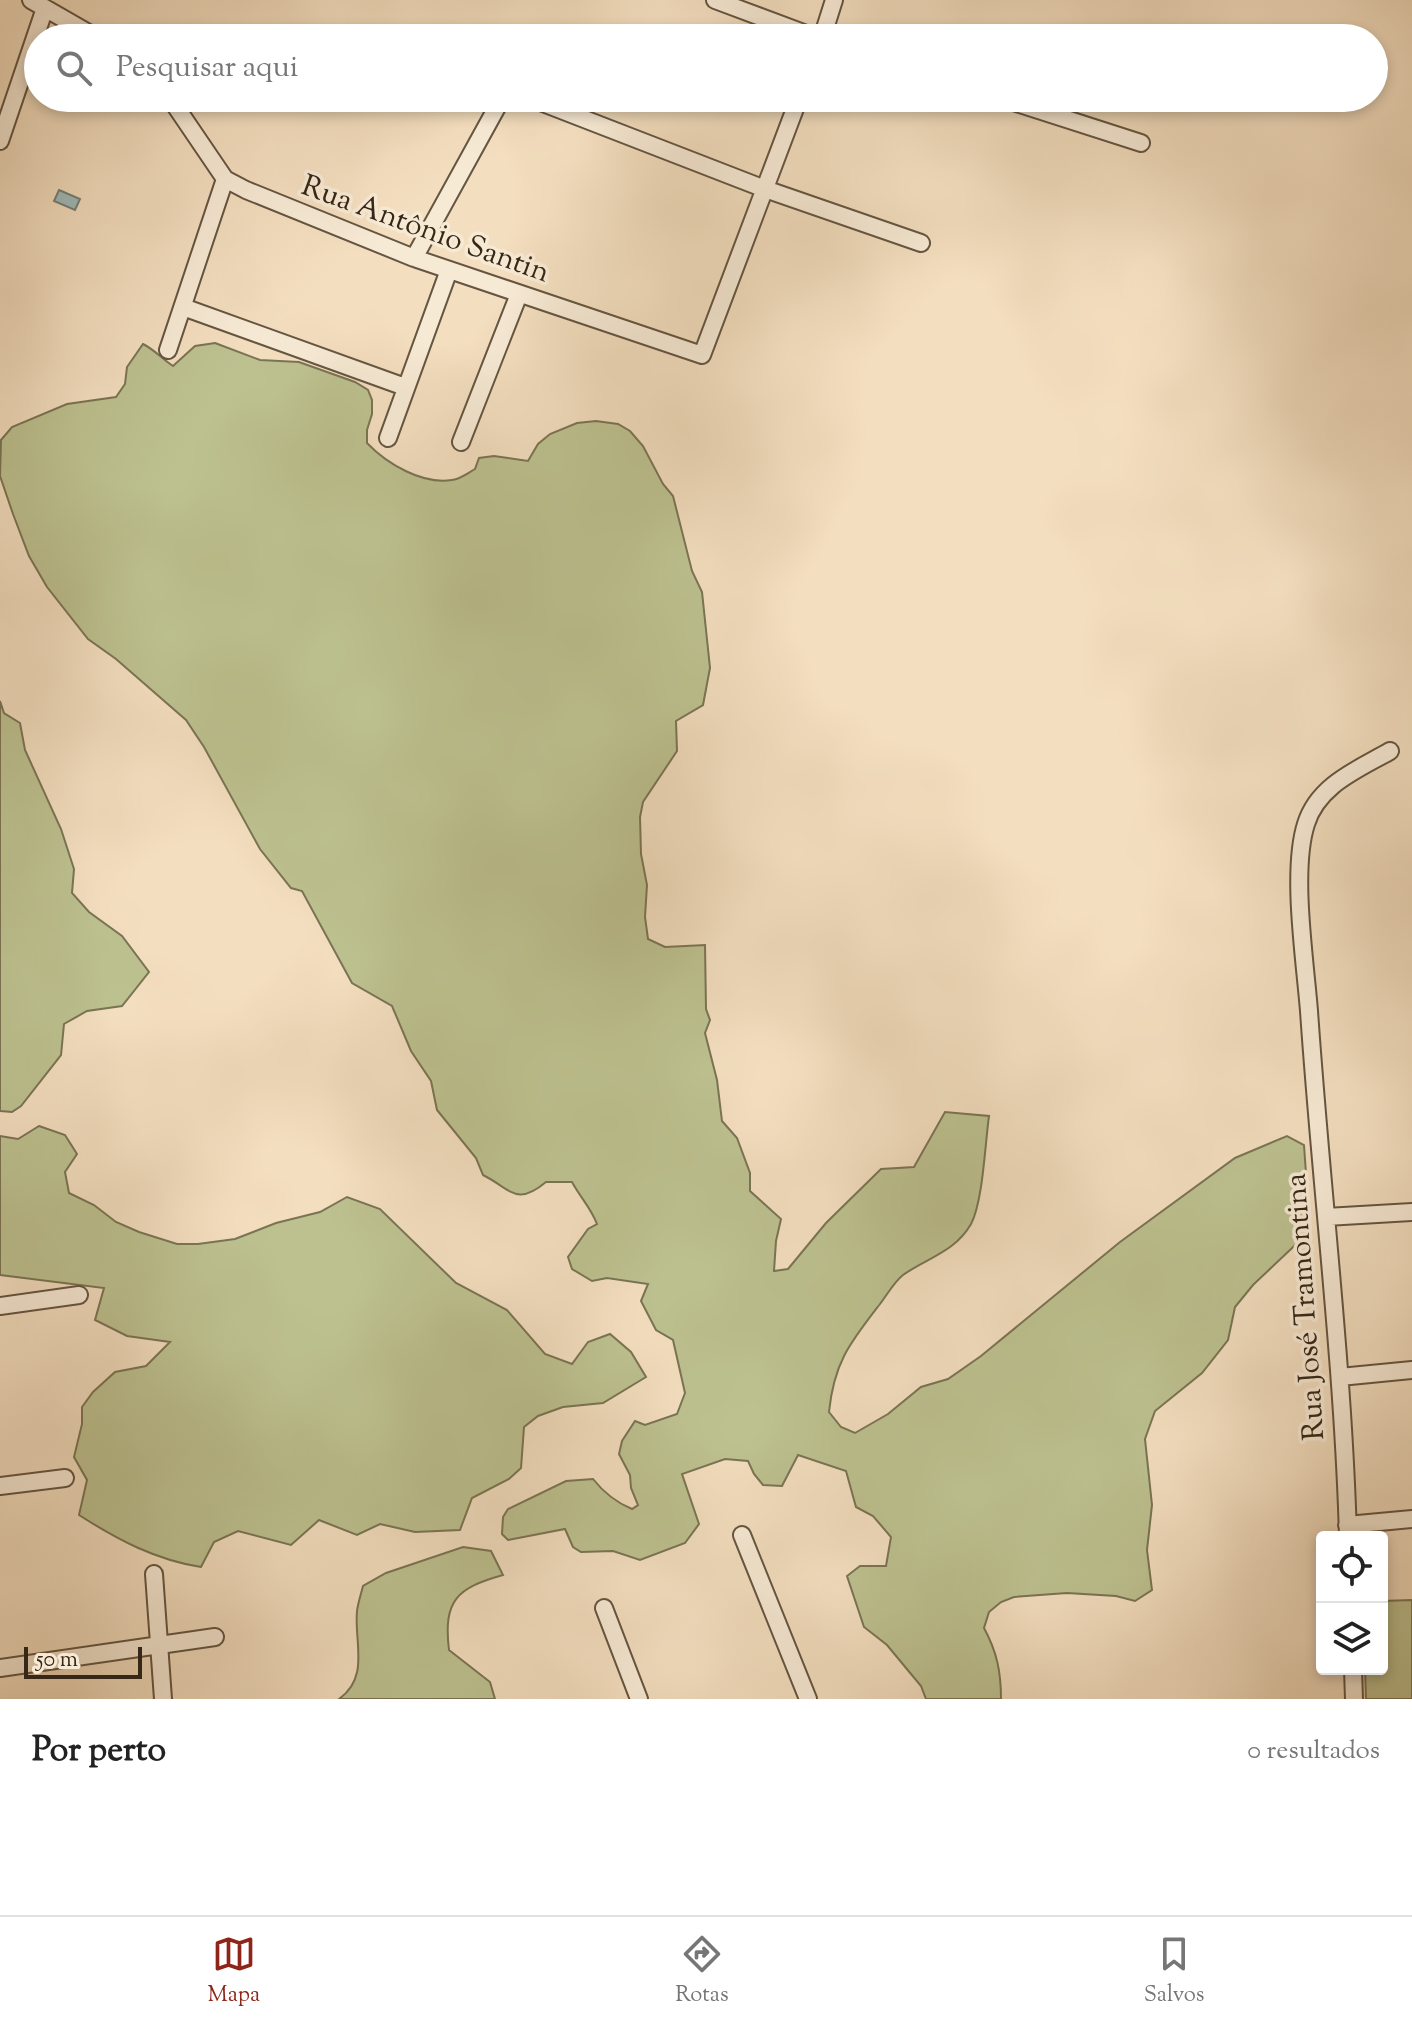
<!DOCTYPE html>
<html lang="pt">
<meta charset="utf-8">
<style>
body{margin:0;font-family:"Sorts Mill Goudy",serif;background:#f2f2f2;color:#222}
.controls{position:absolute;right:24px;bottom:24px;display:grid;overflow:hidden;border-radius:8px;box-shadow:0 4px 12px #0003}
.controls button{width:72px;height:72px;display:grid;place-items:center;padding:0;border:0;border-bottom:2px solid #e0e0e0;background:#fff;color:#222;font:40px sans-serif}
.scale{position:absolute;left:24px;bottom:20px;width:118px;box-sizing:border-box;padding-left:8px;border:4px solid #362717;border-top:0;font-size:22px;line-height:28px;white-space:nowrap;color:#362717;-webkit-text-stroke:6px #f7ead5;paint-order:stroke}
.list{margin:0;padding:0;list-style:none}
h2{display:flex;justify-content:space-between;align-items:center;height:104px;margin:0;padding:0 32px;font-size:34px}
h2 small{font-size:26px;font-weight:400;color:#767676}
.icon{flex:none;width:44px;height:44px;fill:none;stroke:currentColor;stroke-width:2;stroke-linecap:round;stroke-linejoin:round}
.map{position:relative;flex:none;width:1412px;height:1699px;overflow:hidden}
.search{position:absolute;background:#fff;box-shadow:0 4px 12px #0003;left:24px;right:24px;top:24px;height:88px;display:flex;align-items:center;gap:20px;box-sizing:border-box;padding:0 28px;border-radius:44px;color:#767676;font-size:30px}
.sheet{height:216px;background:#fff}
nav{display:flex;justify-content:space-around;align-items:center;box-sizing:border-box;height:112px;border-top:2px solid #e0e0e0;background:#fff;font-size:22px;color:#767676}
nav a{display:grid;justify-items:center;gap:4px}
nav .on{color:#8f2418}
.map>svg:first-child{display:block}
</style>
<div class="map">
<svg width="1412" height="1699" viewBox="0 0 1412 1699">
<rect width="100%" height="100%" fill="#f3debf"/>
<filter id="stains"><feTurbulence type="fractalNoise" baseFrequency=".0025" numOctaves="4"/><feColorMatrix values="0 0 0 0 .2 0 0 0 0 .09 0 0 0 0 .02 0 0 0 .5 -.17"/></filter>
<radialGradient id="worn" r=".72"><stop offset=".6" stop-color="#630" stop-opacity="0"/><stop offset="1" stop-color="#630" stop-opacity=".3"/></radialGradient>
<path fill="#bdc190" stroke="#7a7454" stroke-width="2" d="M215,343l45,17 39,2 56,20 13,8 4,10v14l-5,16v13c20,21 56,42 85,37 9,-1 16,-7 23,-11l4,-11 15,-2 34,5 10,-17 12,-10 27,-11 19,-2 22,3 12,7 13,15 20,38 10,12 19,75 10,21 8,76 -7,37 -27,16 1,30 -34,51 -3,15 1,37 6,31 -2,32 3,22 17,8 40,-2 1,64 4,11 -5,13 12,47 5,41 15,17 13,35v18l31,28 -5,22 -2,30 14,-2 38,-46 55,-54 33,-2 31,-55 44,4c-4,28 -6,85 -18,108 -16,28 -44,34 -68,51 -9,7 -16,20 -23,29 -30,39 -46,58 -51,108l12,15 14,6 33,-19 33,-27 27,-8 33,-23 139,-114 115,-84 52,-22 17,9 6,86 -57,54 -18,22 -7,33 -26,33 -47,38 -10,28 7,66 -5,45 5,40 -17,11 -19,-5 -49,-3 -53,4 -13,5 -12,10 -5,16c13,24 17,44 17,71h-75l-5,-13 -34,-41 -23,-18 -17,-51 13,-10h26l5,-29 -18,-21 -17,-9 -10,-36 -48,-16 -16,31 -19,-1 -9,-11 -6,-13 -23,-2 -43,15 17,50 -14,19 -45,17 -27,-9 -32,1 -8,-5 -8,-18 -57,11 -6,-6 1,-17 5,-8 58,-28 27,-2c11,14 22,23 39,30l6,-4 -7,-17 -1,-13 -11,-21 3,-13 13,-20 10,4 32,-11 8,-21 -12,-53 -17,-10 -15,-29 7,-17 -41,-6 -15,3 -20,-12 -4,-12 20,-28 9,-5c-6,-16 -17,-27 -25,-42h-26c-30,25 -35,7 -63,-7l-7,-17 -39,-48 -6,-29 -20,-30 -19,-45 -40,-23 -50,-92 -11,-3 -31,-39 -56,-102 -18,-27 -70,-61 -28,-20 -41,-52 -18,-31 -16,-42 -13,-38 1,-36 11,-13 55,-23 49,-7 9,-13 2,-17 16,-23c12,6 19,15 30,22l22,-20z
M0,701l4,12 16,10 5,27 36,79 13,40 -2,24 17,19 33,24 27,36 -27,34 -35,5 -23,13 -3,31 -40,51 -9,6 -12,-1z
M39,1126l26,9 12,19 -12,18 4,21 25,12 22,17 23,10 38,12h21l37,-5 41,-16 44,-11 27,-15 33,12 76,74 51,27 38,44 27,10 16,-22 22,-8 21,18 15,25 -43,26 -40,4 -25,9 -14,11 -3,41 -12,11 -37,19 -12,32 -45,2 -35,-8 -23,11 -38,-15 -28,25 -53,-14 -24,11 -13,25c-45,-7 -83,-27 -122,-52l8,-35 -13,-23 8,-33v-17l11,-15 22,-20 31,-6 24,-24 -43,-6 -32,-16 9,-32 -104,-13v-139l18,3z
M463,1547l28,4 12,24c-46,13 -60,25 -54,75l41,32 5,17h-156c31,-22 15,-57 18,-88 1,-8 4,-17 6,-25l23,-13z
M1412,1600v99h-46l-1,-30h17v-68z"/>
<path fill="#9ebbba" stroke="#748079" stroke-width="2" d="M59,190l21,9 -5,11 -21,-9z"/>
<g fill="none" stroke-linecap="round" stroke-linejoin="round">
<defs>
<path id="street" d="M31,0l66,38
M715,0l102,38
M822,38l12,-38
M170,98l55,81 21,11 168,68 288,97 97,-257
M530,98l235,91 156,54
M1001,98l140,45
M0,141l45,-133
M414,258l88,-160
M183,307l222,80
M168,350l57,-171
M388,438l61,-168
M461,442l58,-148
M1326,1217l86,-5
M0,1306l79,-11
M1340,1377l72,-7
M0,1486l65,-8
M1347,1525l65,-6
M742,1535l66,164
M1348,1537c-5,-176 -27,-350 -39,-526 -4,-51 -18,-140 -3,-187 12,-39 51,-54 84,-73
M154,1574l9,125
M604,1608l35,91
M0,1668l215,-31
M1353,1669l1,30"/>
</defs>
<use href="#street" stroke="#655541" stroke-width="20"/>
<use href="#street" stroke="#f7ead5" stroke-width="16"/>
</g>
<g text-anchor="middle" stroke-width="7" stroke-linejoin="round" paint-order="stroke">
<g font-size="30" fill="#362717" stroke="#f7ead5">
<text transform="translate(426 228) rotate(20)" y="10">Rua Antônio Santin</text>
<text transform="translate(1304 1307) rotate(-94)" y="10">Rua José Tramontina</text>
</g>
</g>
<rect width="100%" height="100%" filter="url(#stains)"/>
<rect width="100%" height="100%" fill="url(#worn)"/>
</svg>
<div class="controls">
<button><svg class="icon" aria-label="locate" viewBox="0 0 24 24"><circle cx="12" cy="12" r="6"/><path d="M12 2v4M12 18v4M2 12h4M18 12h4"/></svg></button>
<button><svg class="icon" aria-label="layers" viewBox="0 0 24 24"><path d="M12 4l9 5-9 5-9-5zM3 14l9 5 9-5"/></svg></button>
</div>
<div class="scale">50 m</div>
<div class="search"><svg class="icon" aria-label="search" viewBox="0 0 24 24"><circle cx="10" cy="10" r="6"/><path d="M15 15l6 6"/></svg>Pesquisar aqui</div>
</div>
<section class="sheet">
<h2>Por perto<small>0 resultados</small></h2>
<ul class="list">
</ul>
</section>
<nav>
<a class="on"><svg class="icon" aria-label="map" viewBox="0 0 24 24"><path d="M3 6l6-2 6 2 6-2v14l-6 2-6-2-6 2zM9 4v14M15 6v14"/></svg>Mapa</a>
<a><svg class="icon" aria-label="directions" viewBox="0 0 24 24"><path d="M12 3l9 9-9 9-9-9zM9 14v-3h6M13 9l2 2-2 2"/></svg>Rotas</a>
<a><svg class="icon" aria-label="saved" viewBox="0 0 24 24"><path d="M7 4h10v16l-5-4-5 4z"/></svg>Salvos</a>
</nav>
